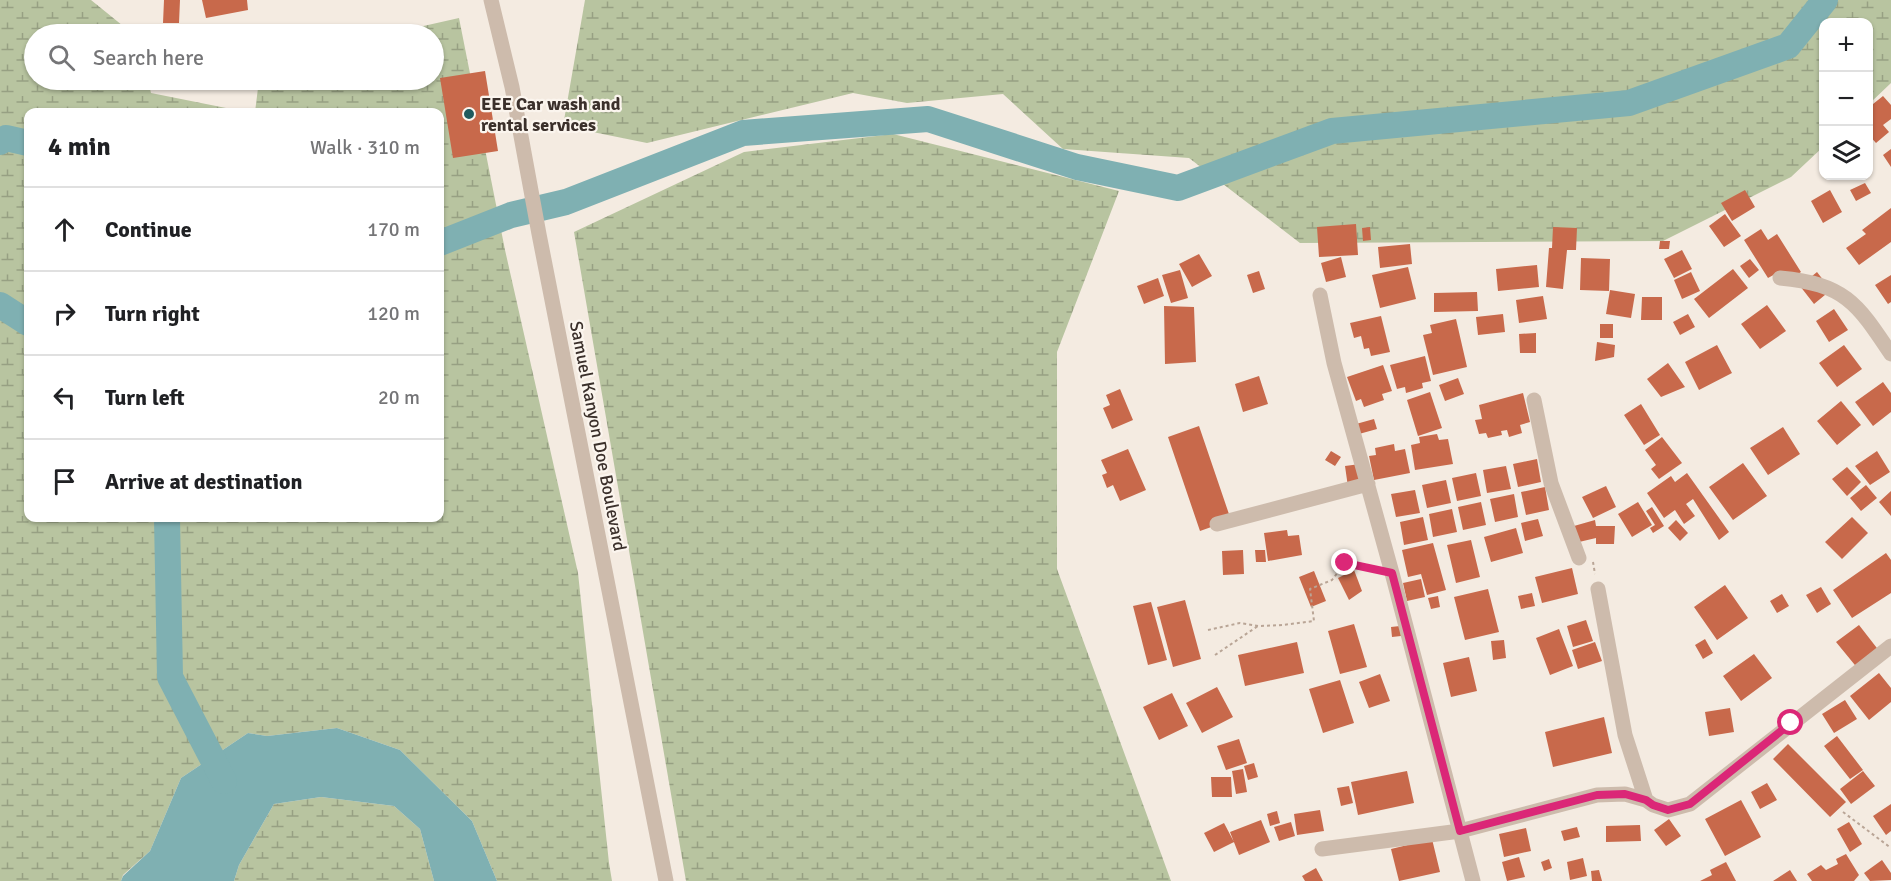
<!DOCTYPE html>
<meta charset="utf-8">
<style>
body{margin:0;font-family:Signika,sans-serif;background:#f6f6f6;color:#202124}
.controls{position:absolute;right:18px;top:18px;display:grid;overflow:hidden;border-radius:12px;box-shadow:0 2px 4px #0004}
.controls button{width:54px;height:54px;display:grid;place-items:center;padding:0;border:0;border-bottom:2px solid #e0e0e0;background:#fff;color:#202124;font:30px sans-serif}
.stop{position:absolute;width:18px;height:18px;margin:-14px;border:4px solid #db2777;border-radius:50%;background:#fff}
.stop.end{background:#db2777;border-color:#fff;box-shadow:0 2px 6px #0008}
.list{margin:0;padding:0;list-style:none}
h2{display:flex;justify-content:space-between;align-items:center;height:78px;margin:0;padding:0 24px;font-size:26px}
h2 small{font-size:20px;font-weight:400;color:#757577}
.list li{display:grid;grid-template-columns:39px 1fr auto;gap:18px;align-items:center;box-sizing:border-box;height:84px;padding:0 24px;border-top:2px solid #e0e0e0}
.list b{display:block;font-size:22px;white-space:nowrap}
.list em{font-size:20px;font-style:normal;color:#757577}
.icon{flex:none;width:33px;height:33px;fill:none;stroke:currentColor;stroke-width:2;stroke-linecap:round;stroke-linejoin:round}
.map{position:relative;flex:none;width:1891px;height:881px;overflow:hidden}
.search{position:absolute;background:#fff;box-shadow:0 2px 4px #0004;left:24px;top:24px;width:420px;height:66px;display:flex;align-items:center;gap:15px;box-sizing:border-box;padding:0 21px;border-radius:33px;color:#757577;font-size:22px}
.panel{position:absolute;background:#fff;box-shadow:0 2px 4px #0004;left:24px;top:108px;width:420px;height:414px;border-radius:12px}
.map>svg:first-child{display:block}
</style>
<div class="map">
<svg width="1891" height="881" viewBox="0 0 1891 881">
<defs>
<pattern id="wetland-marsh" width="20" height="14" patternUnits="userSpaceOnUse" patternTransform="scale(1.5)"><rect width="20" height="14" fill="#b8c4a0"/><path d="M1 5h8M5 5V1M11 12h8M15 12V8" fill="none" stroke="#97a083"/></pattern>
</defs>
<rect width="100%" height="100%" fill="#f4ebe1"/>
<path fill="url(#wetland-marsh)" d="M0,0h91l42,34h-99v46h114l3,13 95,19h-218v406h412v-406h-185l4,-32h175v-46h-46l71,-16 46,232 73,323 31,290 3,18h-115l-25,-60 -72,-71 -63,-22 -70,8 -19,-3 -67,45 -31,73 -27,24 -2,6h-121z
M585,0h1306v83l-22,21 -1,-82h-44l-1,125 -32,30 -128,64 -363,2 -111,-85 -126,-9 -60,-55 -96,9 -54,-10 -206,50 -84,-17z
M893,134l226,57 -62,161v217l114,312h-485l-112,-649 170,-80z
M321,797l73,9 26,23 14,52h-200l5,-16 35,-61z"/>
<path fill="#7fb0b2" d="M337,728l63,22 72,71 25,60h-63l-14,-52 -26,-23 -73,-9 -47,7 -35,61 -5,16h-113l2,-5 27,-25 31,-73 67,-45 19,3z"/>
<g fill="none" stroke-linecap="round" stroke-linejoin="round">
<path stroke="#7fb0b2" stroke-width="26" d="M0,142l6,-4 22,5
M440,243l71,-28 55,-13 177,-69 185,-14 149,48 101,21 154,-57 297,-28 159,-57 37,-46
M0,305l28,18
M167,518l3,159 54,104"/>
</g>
<path fill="#c8694b" d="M164,0h16l-1,23h-16z
M202,0h45l1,10 -42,8z
M485,71l13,80 -45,7 -13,-80z
M1883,96l8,9v14l-8,6 6,7 -13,11 -8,-9v-26z
M1891,149v18l-8,-12z
M1865,183l6,10 -15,8 -6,-11z
M1745,190l10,17 -23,14 -11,-18z
M1830,190l12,22 -19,11 -12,-22z
M1891,208v34l-32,23 -13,-17 20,-14 -4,-4z
M1725,214l16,22 -17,11 -15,-21z
M1356,224l2,31 -39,2 -2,-30z
M1370,227l1,13 -8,1 -1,-13z
M1553,227l24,1 -1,22h-9l-4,39 -17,-2 3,-39h3z
M1761,229l7,11 9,-6 24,38 -17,11 -7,-10 -9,5 -24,-38z
M1660,241h10l-1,8h-10z
M1410,244l2,20 -32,4 -2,-21z
M1682,250l10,19 -18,9 -10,-19z
M1199,254l13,22 -20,11 -13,-23z
M1341,257l5,20 -20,5 -5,-19z
M1581,258l29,1 -1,32 -29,-1z
M1750,259l9,11 -10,8 -9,-12z
M1537,265l2,22 -41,4 -2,-22z
M1408,267l8,32 -36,9 -8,-33z
M1733,269l15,19 -39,30 -15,-19z
M1180,270l8,28 -17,5 -9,-28z
M1259,271l6,18 -12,4 -6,-18z
M1691,272l9,19 -18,8 -8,-19z
M1817,272l14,18 -17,14 -14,-18z
M1891,275v27l-3,2 -13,-19z
M1158,278l6,18 -20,8 -7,-18z
M1610,290l25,4 -4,24 -25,-4z
M1477,292l1,19 -44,1v-19z
M1543,296l4,23 -28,4 -3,-23z
M1642,297h20v23h-21z
M1767,305l19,26 -26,18 -19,-25z
M1164,306l30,1 2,55 -31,2z
M1834,309l14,21 -19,12 -13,-21z
M1503,314l2,18 -27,3 -2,-18z
M1688,314l7,13 -15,8 -7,-13z
M1381,316l9,36 -19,4 -2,-8 -5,1 -3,-13 -7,2 -4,-15z
M1456,319l11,48 -34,8 -10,-40 9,-2 -2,-8z
M1600,324h13v14h-13z
M1536,333v20h-16l-1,-19z
M1597,342l18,3 -1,12 -19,4z
M1717,345l15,28 -33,17 -14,-28z
M1844,345l18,24 -25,18 -18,-24z
M1425,356l6,25 -9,2 1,5 -17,5 -1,-6 -8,2 -7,-24z
M1668,363l17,24 -24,10 -14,-18z
M1383,365l9,26 -10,3 2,6 -20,7 -3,-8 -5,2 -9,-24z
M1259,376l9,28 -25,8 -8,-28z
M1458,378l6,16 -19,7 -6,-16z
M1883,382l8,11v19l-18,14 -18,-24z
M1120,389l13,31 -21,9 -9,-21 7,-3 -4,-10z
M1430,392l12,36 -24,8 -11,-36z
M1523,393l7,29 -10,3 2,8 -13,4 -2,-7 -6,1 1,4 -14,3 -2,-5 -7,1 -4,-14 7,-1 -3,-14z
M1841,401l20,24 -24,20 -20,-24z
M1641,404l19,31 -16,10 -20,-30z
M1374,419l3,10 -18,5 -3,-10z
M1199,426l32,94 -31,11 -32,-94z
M1783,427l17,27 -32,21 -18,-27z
M1437,434l2,6 9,-1 5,25 -38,6 -4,-25 9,-2 -1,-6z
M1662,437l20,26 -23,16 -8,-10 5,-4 -11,-15z
M1394,444l1,7 10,-2 5,24 -36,7 -5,-24 7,-1 -1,-7z
M1128,449l18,41 -26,11 -7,-16 -6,3 -5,-13 5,-2 -6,-13z
M1331,451l10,6 -6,9 -10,-6z
M1877,451l13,21 -20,13 -15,-19z
M1537,459l4,23 -23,5 -5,-23z
M1743,463l24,33 -34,24 -24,-33z
M1360,464l2,21 -14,2 -3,-21z
M1506,466l5,23 -24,4 -4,-23z
M1847,467l14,15 -14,14 -15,-17z
M1476,473l5,23 -24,5 -5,-23z
M1687,473l42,59 -10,8 -26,-41 -7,5 9,12 -11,8 -9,-14 -11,8 -17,-25 24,-17 4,6z
M1446,480l5,23 -24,5 -5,-23z
M1866,485l11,13 -16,13 -11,-13z
M1606,486l10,21 -23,11 -11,-21z
M1545,487l4,23 -23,5 -5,-23z
M1415,490l5,23 -24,4 -5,-23z
M1891,491v25l-12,-14z
M1514,494l4,23 -23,5 -5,-23z
M1481,502l5,23 -23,5 -5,-23z
M1638,502l14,23 -20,12 -14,-23z
M1652,507l12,19 -11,7 -3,-5 5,-3 -9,-14z
M1452,509l5,23 -24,5 -4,-23z
M1423,517l5,23 -24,5 -4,-23z
M1852,517l16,16 -26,26 -17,-17z
M1538,519l5,17 -18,5 -4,-18z
M1595,520l1,6h19l-1,18h-18v-6l-17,4 -5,-16z
M1676,520l12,13 -8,8 -12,-13z
M1516,528l7,25 -32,9 -7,-25z
M1287,530l1,6 11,-1 3,20 -34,6 -4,-28z
M1471,540l9,37 -24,6 -9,-38z
M1433,543l13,47 -19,5 -6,-21 -13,3 -6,-27z
M1243,550l1,24 -21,1 -1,-24z
M1255,550h10l1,12h-10z
M1886,553l5,7v33l-39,25 -19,-28z
M1572,568l6,26 -36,9 -7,-26z
M1354,570l8,21 -13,9 -11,-22z
M1314,571l12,30 -15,6 -12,-30z
M1421,579l4,18 -18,4 -4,-18z
M1725,585l23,33 -31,22 -23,-33z
M1821,587l10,17 -14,9 -11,-18z
M1488,589l11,43 -34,8 -11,-43z
M1532,593l3,13 -14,3 -3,-13z
M1782,594l7,12 -12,7 -7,-12z
M1438,596l2,11 -9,2 -3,-11z
M1185,600l16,59 -28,8 -16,-60z
M1151,602l16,58 -19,5 -15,-59z
M1586,620l7,21 -20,6 -6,-21z
M1354,624l13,43 -27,7 -12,-43z
M1859,625l21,27 -21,18 -23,-28z
M1400,626l1,10 -9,1 -1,-10z
M1559,629l14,37 -23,9 -14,-37z
M1705,639l8,14 -10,6 -8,-14z
M1504,640l2,18 -13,2 -2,-19z
M1297,642l7,31 -59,13 -7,-31z
M1595,642l7,19 -24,8 -6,-19z
M1754,654l18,24 -31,23 -18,-25z
M1469,657l8,34 -26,6 -8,-34z
M1879,673l12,15v14l-22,18 -19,-24z
M1380,674l10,27 -21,7 -10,-26z
M1340,680l14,43 -31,10 -14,-44z
M1217,687l16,30 -31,16 -16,-30z
M1172,693l16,33 -29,14 -16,-33z
M1845,700l12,19 -23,14 -12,-19z
M1730,708l4,24 -25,4 -4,-24z
M1604,717l8,36 -59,14 -8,-35z
M1837,736l26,34 -13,9 -26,-33z
M1239,739l8,24 -21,7 -9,-24z
M1788,744l58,58 -16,15 -57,-58z
M1254,763l4,14 -10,3 -4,-14z
M1243,769l4,23 -11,2 -4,-23z
M1407,771l7,32 -56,12 -7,-33z
M1863,771l12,15 -24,18 -11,-15z
M1211,777h20l1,20h-20z
M1767,783l10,17 -17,9 -9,-17z
M1349,786l4,17 -12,3 -4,-18z
M1741,800l20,37 -36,19 -20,-37z
M1891,804v27l-5,4 -13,-19z
M1320,810l4,21 -27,4 -3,-21z
M1277,811l3,12 -10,3 -3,-12z
M1669,819l12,17 -15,10 -12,-16z
M1261,820l9,22 -31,13 -9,-23z
M1291,822l4,14 -16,5 -5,-14z
M1849,822l13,22 -12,8 -13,-23z
M1224,823l10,19 -20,10 -10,-19z
M1640,825l1,16 -35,1v-16z
M1577,827l3,10 -16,4 -3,-10z
M1526,828l5,23 -27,6 -5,-23z
M1432,839l8,33 -41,9 -8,-32z
M1846,854l13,21 -5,6h-42l-5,-7 14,-9 5,5 12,-6 -2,-5z
M1519,857l6,20 -18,4 -5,-19z
M1583,858l4,18 -17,4 -3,-18z
M1549,859l3,9 -8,3 -3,-9z
M1882,860l9,13v7l-21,1 -6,-8z
M1726,862l10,19h-36l12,-6 -2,-5z
M1316,868l7,13h-18l-3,-5z
M1599,870l3,11h-10l-1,-10z
M1790,870l7,11h-24z"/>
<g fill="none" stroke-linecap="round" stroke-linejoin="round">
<path stroke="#b9a596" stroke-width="2" stroke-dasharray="3 3" stroke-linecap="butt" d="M1593,562l2,12
M1208,630l32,-7 18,3 25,-1 31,-4 -4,-32 22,-9 13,-17 30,6
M1215,655l43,-29
M1843,812l48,36"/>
<path stroke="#cdbbac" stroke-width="15" d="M491,0l21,87 27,147 127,647
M1780,278c65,6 77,25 111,76
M1320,295l14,68 58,210 81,308
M1534,400l17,83 28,75
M1217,524l151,-40
M1598,589l27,146 21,65
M1322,849l138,-18 137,-36 28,-1 21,6 7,5 15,5 22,-6 201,-158"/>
</g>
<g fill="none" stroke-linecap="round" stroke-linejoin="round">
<path stroke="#db2777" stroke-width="8" d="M1345,563l47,10 68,258 137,-36 28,-1 21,6 7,5 15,5 22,-6 101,-81"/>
</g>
<circle fill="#1f5a5e" stroke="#fbf5ee" stroke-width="2" cx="469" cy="114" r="6"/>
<g text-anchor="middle" stroke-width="4.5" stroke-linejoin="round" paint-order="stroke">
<g font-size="18" font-weight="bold" fill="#3b302b" stroke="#fbf5ee" text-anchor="start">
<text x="481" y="110">EEE Car wash and<tspan x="481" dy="21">rental services</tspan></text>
</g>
<g font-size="18" fill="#3b302b" stroke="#fbf5ee">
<text transform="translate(598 436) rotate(79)" y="6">Samuel Kanyon Doe Boulevard</text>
</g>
</g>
</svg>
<div class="controls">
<button>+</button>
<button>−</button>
<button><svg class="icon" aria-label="layers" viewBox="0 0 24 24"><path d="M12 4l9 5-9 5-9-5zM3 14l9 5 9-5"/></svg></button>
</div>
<div class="stop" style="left:1791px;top:723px"></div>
<div class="stop end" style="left:1345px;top:563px"></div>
<div class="search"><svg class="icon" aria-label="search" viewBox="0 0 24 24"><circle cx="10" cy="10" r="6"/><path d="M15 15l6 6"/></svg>Search here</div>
<section class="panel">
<h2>4 min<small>Walk · 310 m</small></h2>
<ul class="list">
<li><svg class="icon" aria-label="ahead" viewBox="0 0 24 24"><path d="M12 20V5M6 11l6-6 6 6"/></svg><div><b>Continue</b></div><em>170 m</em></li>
<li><svg class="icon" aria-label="right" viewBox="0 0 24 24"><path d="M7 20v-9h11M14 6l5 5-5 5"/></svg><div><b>Turn right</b></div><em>120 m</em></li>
<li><svg class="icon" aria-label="left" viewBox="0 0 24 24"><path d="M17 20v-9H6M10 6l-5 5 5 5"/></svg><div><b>Turn left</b></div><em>20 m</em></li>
<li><svg class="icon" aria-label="arrive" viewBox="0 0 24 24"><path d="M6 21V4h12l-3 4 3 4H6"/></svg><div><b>Arrive at destination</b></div></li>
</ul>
</section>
</div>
